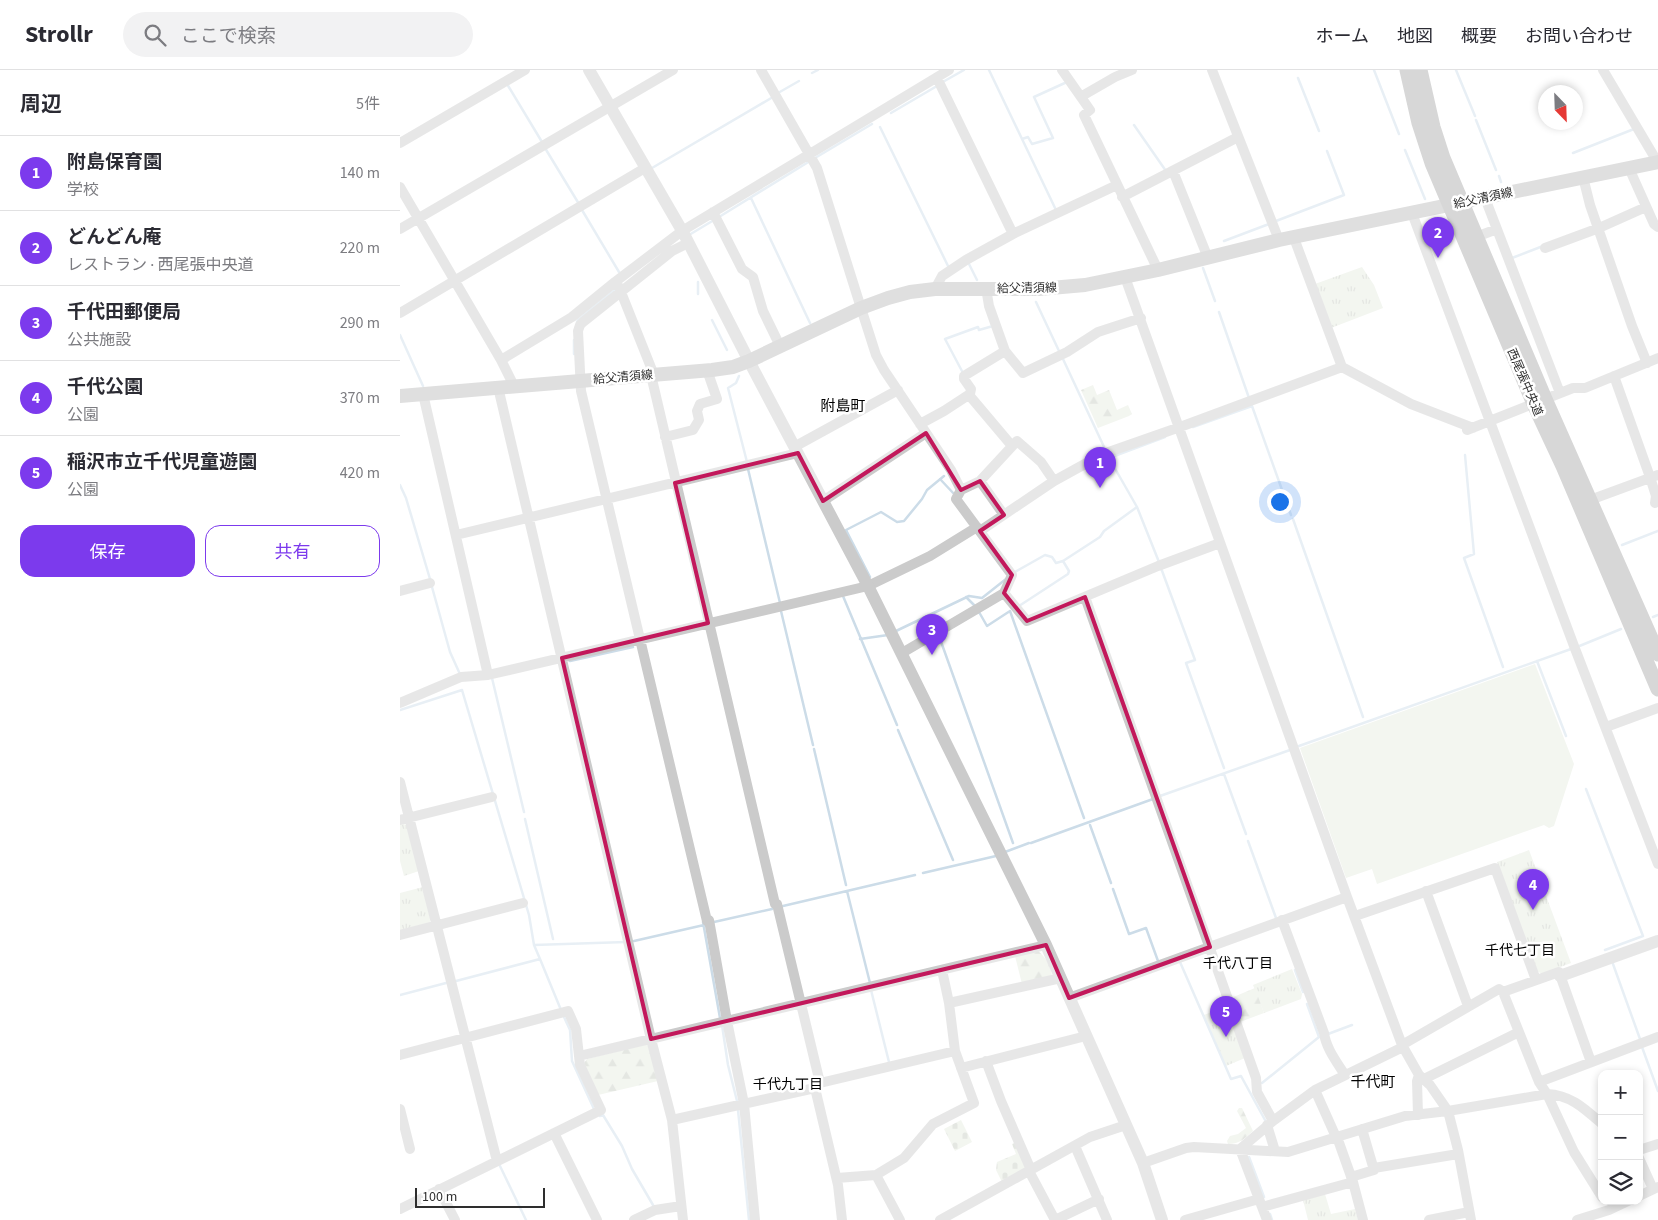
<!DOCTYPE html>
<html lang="ja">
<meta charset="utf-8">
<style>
body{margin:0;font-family:"Source Sans 3","Noto Sans JP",sans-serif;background:#f2f2f3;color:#2b2b33}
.controls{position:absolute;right:15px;bottom:15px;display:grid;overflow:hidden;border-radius:10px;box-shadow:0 2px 8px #0003}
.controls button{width:45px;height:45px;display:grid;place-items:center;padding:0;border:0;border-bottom:1px solid #e1e1e2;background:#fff;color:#2b2b33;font:25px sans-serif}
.compass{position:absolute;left:1138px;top:15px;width:45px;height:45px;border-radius:50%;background:#fff;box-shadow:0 2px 8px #0003;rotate:157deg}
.scale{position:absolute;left:15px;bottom:12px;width:130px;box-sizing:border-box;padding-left:5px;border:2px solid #2e2e2e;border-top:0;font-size:14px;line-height:18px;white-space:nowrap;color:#2e2e2e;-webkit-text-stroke:4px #fff;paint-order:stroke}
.you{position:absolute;left:879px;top:431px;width:18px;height:18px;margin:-12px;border:4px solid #fff;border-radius:50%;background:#1a73e8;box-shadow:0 0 0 8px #1a73e833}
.badge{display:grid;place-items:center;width:32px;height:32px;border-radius:50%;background:#7c3aed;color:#fff;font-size:16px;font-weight:700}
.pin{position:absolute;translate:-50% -41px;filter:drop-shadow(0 1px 2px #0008)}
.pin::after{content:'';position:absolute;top:26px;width:18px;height:15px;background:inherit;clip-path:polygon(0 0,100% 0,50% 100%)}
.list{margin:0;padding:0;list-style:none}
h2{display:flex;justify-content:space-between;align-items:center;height:65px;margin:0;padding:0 20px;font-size:21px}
h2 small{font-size:16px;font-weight:400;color:#7c7c81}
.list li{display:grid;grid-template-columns:32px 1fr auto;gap:15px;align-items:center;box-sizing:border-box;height:75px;padding:0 20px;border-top:1px solid #e1e1e2}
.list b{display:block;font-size:19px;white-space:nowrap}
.list p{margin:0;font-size:16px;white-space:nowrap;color:#7c7c81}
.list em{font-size:16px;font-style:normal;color:#7c7c81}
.actions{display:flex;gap:10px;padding:15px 20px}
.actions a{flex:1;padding:11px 0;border:1px solid #7c3aed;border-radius:15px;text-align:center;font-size:18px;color:#7c3aed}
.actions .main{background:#7c3aed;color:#fff}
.icon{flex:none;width:28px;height:28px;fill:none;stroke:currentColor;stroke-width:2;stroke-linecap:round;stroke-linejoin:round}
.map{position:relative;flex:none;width:1258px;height:1150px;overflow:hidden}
header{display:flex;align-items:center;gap:30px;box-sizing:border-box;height:70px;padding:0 25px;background:#fff;border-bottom:1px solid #e1e1e2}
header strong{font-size:24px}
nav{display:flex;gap:28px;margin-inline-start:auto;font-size:18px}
.search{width:350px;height:45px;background:#f2f2f3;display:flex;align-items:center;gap:12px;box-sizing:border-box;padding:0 18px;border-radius:28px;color:#7c7c81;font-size:19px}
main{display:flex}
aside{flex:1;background:#fff}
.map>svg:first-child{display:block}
</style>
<header>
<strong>Strollr</strong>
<div class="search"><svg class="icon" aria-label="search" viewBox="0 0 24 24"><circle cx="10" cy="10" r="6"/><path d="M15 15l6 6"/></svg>ここで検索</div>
<nav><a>ホーム</a><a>地図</a><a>概要</a><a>お問い合わせ</a></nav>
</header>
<main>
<aside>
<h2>周辺<small>5件</small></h2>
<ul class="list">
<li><span class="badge">1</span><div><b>附島保育園</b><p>学校</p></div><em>140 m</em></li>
<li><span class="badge">2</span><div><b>どんどん庵</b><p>レストラン · 西尾張中央道</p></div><em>220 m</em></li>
<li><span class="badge">3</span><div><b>千代田郵便局</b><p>公共施設</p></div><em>290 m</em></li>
<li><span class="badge">4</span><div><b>千代公園</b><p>公園</p></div><em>370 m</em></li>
<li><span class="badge">5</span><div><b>稲沢市立千代児童遊園</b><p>公園</p></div><em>420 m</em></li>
</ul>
<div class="actions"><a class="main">保存</a><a>共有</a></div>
</aside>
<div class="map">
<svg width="1258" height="1150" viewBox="0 0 1258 1150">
<defs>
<pattern id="grass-tufts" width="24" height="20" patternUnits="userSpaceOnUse" patternTransform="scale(1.25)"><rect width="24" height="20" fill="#e4eade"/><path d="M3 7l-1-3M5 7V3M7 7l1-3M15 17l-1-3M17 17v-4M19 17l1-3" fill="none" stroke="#c4c9bf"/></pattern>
<pattern id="forest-firs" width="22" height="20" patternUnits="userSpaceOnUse" patternTransform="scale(1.25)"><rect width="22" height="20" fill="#e4eade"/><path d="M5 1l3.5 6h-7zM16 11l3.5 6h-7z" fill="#c4c9bf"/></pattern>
<pattern id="cemetery-stones" width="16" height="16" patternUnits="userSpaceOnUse" patternTransform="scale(1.25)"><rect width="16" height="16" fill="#e4eade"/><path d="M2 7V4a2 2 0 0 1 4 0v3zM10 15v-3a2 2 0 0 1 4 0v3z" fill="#c4c9bf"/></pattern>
</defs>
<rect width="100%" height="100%" fill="#fff"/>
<path fill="url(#grass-tufts)" d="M962,197l12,18 9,23 -52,20 -16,-44z
M0,753h2l6,3 11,45 -15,5 -4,-15z
M1129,780l42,113 -29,11 -5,-3 -40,-109z
M23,817l8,32 -2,5 -29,7v-38z
M892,899l10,25 -1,5 -37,14 -11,-28z
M827,936l18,52 -19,8 -22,-51z
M925,1124l6,20 24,-5 3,11h-50l-5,-20z"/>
<path fill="url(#forest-firs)" d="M693,315l4,10 12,-5 8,20 11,-5 4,9 -3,2 -31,12 -17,-38z
M638,881c7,5 14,17 14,26l-30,7 -7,-28z
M855,918l9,25 -24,9 -9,-24z
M246,974l4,3 8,34 -60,14 -14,-32 3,-4z
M839,1038h3l11,23c-8,7 -13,13 -25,13l-1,-3 3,-5 8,-2 8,-6 -9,-17z"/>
<path fill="url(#cemetery-stones)" d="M561,1050l11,22 -17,9 -11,-22z
M617,1072l11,25 -26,15 -6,-12 1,-8 19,-8 -4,-10z"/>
<path fill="#e4eade" d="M1135,594l39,100 -20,62 -5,2 -5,-3 -167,59 -5,-15 -26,9 -46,-130z"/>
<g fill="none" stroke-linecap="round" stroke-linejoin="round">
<path stroke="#ccdce8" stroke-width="2.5" d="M589,0l67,140
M974,0l25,64
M1056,0l19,46
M412,3l6,-3
M898,8l21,53
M541,13l23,-13
M107,14l35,58
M378,23l21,-12
M491,43l46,-27
M1076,50l20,50
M734,55l32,46
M480,57l69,141
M622,69l6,-2 4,7 21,-6 -19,-41 33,-15
M145,78l34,56
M1005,80l20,49
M1173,83l61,-24
M415,88l57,-34
M252,98l121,-71
M1099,106l2,6
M351,128l59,125
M182,140l37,62
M319,147l91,-56
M876,151l68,-26 -17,-44
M289,165l25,-15
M824,171l45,-17
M1112,188l31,-12
M568,192l9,18
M803,198l12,33
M298,212v12
M636,232l23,49
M819,242l30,86
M312,250l15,30
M177,252l1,-2 38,-31
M0,265l23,51
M174,270v14
M663,289l42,90
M563,303l-18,-34 33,-12 1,3 14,-4 -1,-2
M339,306l-3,7 -8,5 19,74
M793,357l59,-21 39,109
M1065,385l9,99 -10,4 39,109
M348,399l32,134
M540,409l15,16
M0,415l6,13 24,81
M737,437l22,55
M893,449l70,198
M1222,475l36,-14
M761,498l34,92 -9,3 38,105
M615,502l30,-17 7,2 4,6 7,-2 37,-24 4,-6 33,-24 -28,-49 56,-21
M470,507l-24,-47 35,-18 16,10 7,-1 18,-22 5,-9 17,-14
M32,517l18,65 9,20
M443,526l54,129
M566,527l8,8
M619,536l49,-32 1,-3 -6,-10
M381,541l32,134
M610,541l74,207
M577,543l2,-1 8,14 23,-15
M1253,547l5,-2
M496,561l73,-35 13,2 24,-19
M539,566l74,207
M460,569l28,-4
M1177,577l44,-18
M170,591l63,-14
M1137,591l29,75
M92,608l32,134
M0,640l62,-20 67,225 5,30
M498,660l55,130
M899,676l272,-97
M414,679l32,136
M824,704l22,60
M1186,719l57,147 -38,14
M760,726l130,-46
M125,749l28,120
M690,755l21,58
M848,771l28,77
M631,773l122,-44
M605,782l24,-9
M523,803l73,-17
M713,819l16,45 17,-6 12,33
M447,821l23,92
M383,836l132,-31
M303,852l17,96
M314,852l58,-13
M234,871l70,-16
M140,889l21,51
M780,892l51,117 10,-3 24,44
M1213,894l27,75
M895,900l8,22
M56,911l84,-22 -6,-14 92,-3
M471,920l18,72
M0,925l46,-12
M164,947l6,13 2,31 22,48
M322,955l6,40 9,36
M928,964l24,-9
M1242,977l16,44
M862,1013l57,-46 -12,-33
M338,1040l11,110
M200,1046l3,-1 19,31 10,23 21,36
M849,1087l15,40
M100,1096l26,54
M870,1144l2,6"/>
<path stroke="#cbcbcb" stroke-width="10" d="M361,0l56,98 44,140 15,47 8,15 67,100 10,20 -5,9 56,76 -8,18 -102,60
M662,0l28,40 -6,5 74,155
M812,0l67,170
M1203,0l55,93
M537,8l76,156
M682,26l33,-19 17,-7
M0,73l125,-73
M1229,98l25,56 4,3
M773,101l35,87
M1183,107l7,28 42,121 15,37
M0,117l101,173 13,26
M722,127l116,-60
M1085,128l75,195
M313,142l29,57 11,8 10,34 17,35
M1012,143l162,433 84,218
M0,159l273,-159
M1076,167l21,-8
M894,168l48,129 69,37 62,24
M288,173l-16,8 -89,71 -3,3 -2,6 3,60 126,530
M1145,178l54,-20 47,-21
M725,207l222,620 55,148 17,30 11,10 18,26 10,39 13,70
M219,217l35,88
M586,218l3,18 16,45 18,22 44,-21 31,-20 43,-14
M535,219l7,-13 24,-16 47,-26 104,-49
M0,243l245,-145
M101,290l71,-43 43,-35 67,-51 267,-161
M251,305l124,529
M1214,306l36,101 6,19 -1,7
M98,317l153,652 21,81 11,100
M23,324l65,281
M569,325l43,51
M520,354l24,-13 26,-17 1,-5 -7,-10v-3l41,-25
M1067,360l106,-42h12l73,-30
M265,367l28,-7 6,-10 -2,-9 3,-7 17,-5 -10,-29
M394,377l104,-57
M580,411l24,34
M561,420l19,-9 37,-40 24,21 13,19
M1190,430l68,-25
M423,431l103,-68
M580,461l74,-50 49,-27 77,-27 162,-60
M56,465l342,-82
M0,521l30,-8
M604,523l23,28 131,-55 62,-23
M685,527l171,481 1,14 16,29
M0,633l61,-26 27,-2 380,-89 62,-30 47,-29
M1206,657l52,-19
M0,712l97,379
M0,750l92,-23
M1026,821l42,115
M377,834l43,179
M955,846l140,-48 41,112
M309,850l18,101 17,83 11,116
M882,850l42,113c2,15 12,28 21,42
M0,865l123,-32
M542,900l7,33 6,48
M1103,922l36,90 8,12 27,58 28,45
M669,928l278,-101
M549,933l112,-25
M1002,975l97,-56 4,3 56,-20 32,90
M0,985l168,-44 8,18 3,27
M586,991l15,40 30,69
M561,998l125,-32
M1024,1009l95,-47
M1139,1012l119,-45
M415,1018l23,97 4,35
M915,1020l21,47
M0,1039l10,40
M1018,1045l-1,-34 2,-6
M272,1050l143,-32 5,-5 135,-32 19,52 -41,21 -29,34 -28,17 -39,3
M867,1055l8,26
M154,1063l43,87
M937,1067l16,45 10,38
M675,1076l32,74
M840,1079l33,-28 42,-31 88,-43
M840,1079l27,71
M1239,1080l19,-6
M1239,1088l14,31
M743,1093l43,-15 8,-1 94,5 117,-36 43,-5 99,-17c24,1 38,15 55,30
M974,1098l84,-14
M629,1101l26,49
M476,1105l24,45
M951,1107l23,-7 -12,-41
M39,1119l16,31
M1239,1126l19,-9
M862,1137l91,-25
M0,1139l201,-99 -21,-45 -1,-9 467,-111
M234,1150l21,-10 26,-4
M540,1150l150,-83 36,-12
M655,1150l44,-21
M785,1150l74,-21
M1029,1150l40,-8
M1177,1150l32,-10 19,-9"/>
<path stroke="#cbcbcb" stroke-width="12" d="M189,0l95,164 65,127 119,225 178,359 97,218 19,57
M1160,906l98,-35"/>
<path stroke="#b8b8b8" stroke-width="14" d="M0,326l312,-26 21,-3 16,-6 112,-53 27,-10 22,-6 25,-3h104l46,-4 73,-15 121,-30 379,-78"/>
<path stroke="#a6a6a6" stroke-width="15" d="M1007,0l12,53 13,40 102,241 29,62 95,223
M1020,0l13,57 10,31 102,241 113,255"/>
</g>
<path d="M0 0H1258V1150H0ZM526,363l35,57 19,-9 24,34 -24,16 32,44 -8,18 23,28 58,-24 125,350 -141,51 -23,-53 -395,94 -89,-381 146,-35 -33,-140 123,-30 25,48z" fill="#fff" fill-opacity=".55" fill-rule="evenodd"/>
<path fill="none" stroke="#c2185b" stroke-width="4" stroke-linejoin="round" d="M526,363l35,57 19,-9 24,34 -24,16 32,44 -8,18 23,28 58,-24 125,350 -141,51 -23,-53 -395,94 -89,-381 146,-35 -33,-140 123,-30 25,48z"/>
<g text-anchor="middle" stroke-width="5" stroke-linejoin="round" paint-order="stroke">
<g font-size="12" fill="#2e2e2e" stroke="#fff">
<text transform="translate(1083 128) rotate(-12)" y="4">給父清須線</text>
<text transform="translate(627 218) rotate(-1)" y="4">給父清須線</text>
<text transform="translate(223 307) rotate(-5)" y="4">給父清須線</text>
<text transform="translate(1125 312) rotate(67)" y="4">西尾張中央道</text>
</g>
<g font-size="14" fill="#000" stroke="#fff">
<text x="1120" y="885">千代七丁目</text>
<text x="838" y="898">千代八丁目</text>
<text x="388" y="1019">千代九丁目</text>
</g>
<g font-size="15" fill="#000" stroke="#fff">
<text x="443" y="341">附島町</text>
<text x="973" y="1017">千代町</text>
</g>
</g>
</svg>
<div class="controls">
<button>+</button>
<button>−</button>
<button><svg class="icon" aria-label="layers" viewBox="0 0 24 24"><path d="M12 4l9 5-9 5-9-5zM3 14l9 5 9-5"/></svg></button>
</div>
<svg class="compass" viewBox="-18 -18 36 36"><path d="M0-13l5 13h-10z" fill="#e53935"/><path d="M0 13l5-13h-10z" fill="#7c7c81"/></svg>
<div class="scale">100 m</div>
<div class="you"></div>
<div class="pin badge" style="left:700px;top:418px">1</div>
<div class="pin badge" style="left:1038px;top:188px">2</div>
<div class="pin badge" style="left:532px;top:585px">3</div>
<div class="pin badge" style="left:1133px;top:840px">4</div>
<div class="pin badge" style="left:826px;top:967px">5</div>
</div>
</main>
